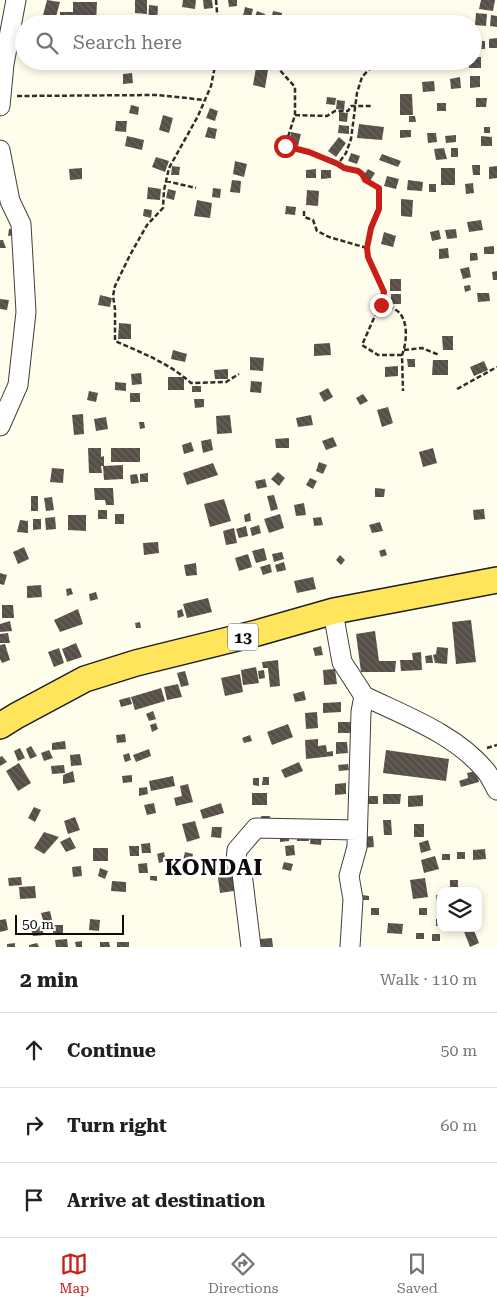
<!DOCTYPE html>
<meta charset="utf-8">
<style>
body{margin:0;font-family:"Roboto Serif",serif;background:#f6f6f6;color:#202124}
.controls{position:absolute;right:15px;bottom:15px;display:grid;overflow:hidden;border-radius:10px;box-shadow:0 2px 8px #0003}
.controls button{width:45px;height:45px;display:grid;place-items:center;padding:0;border:0;border-bottom:1px solid #e0e0e0;background:#fff;color:#202124;font:25px sans-serif}
.scale{position:absolute;left:15px;bottom:12px;width:109px;box-sizing:border-box;padding-left:5px;border:2px solid #0c0c0c;border-top:0;font-size:14px;line-height:18px;white-space:nowrap;color:#0c0c0c;-webkit-text-stroke:4px #fff;paint-order:stroke}
.stop{position:absolute;width:15px;height:15px;margin:-11px;border:4px solid #c82019;border-radius:50%;background:#fff}
.stop.end{background:#c82019;border-color:#fff;box-shadow:0 1px 5px #0008}
.list{margin:0;padding:0;list-style:none}
h2{display:flex;justify-content:space-between;align-items:center;height:65px;margin:0;padding:0 20px;font-size:21px}
h2 small{font-size:16px;font-weight:400;color:#757577}
.list li{display:grid;grid-template-columns:32px 1fr auto;gap:15px;align-items:center;box-sizing:border-box;height:75px;padding:0 20px;border-top:1px solid #e0e0e0}
.list b{display:block;font-size:19px;white-space:nowrap}
.list em{font-size:16px;font-style:normal;color:#757577}
.icon{flex:none;width:28px;height:28px;fill:none;stroke:currentColor;stroke-width:2;stroke-linecap:round;stroke-linejoin:round}
.map{position:relative;flex:none;width:497px;height:947px;overflow:hidden}
.search{position:absolute;background:#fff;box-shadow:0 2px 8px #0003;left:15px;right:15px;top:15px;height:55px;display:flex;align-items:center;gap:12px;box-sizing:border-box;padding:0 18px;border-radius:28px;color:#757577;font-size:19px}
.sheet{height:290px;background:#fff}
nav{display:flex;justify-content:space-around;align-items:center;box-sizing:border-box;height:70px;border-top:1px solid #e0e0e0;background:#fff;font-size:14px;color:#757577}
nav a{display:grid;justify-items:center;gap:2px}
nav .on{color:#c82019}
.map>svg:first-child{display:block}
</style>
<div class="map">
<svg width="497" height="947" viewBox="0 0 497 947">
<defs>
<pattern id="building-back-hatch" width="6" height="6" patternUnits="userSpaceOnUse" patternTransform="scale(1.25)"><rect width="6" height="6" fill="#564f48"/><path d="M-1 5l2 2M0 0l6 6M5-1l2 2" fill="none" stroke="#69645e"/></pattern>
</defs>
<rect width="100%" height="100%" fill="#fffdec"/>
<path fill="url(#building-back-hatch)" d="M47,0l13,2 -6,22 -13,-1z
M135,0h12v14l-12,-1z
M183,0h13l-1,9 -13,-2z
M203,0h9l1,8 -9,1z
M228,0h9v6l-8,1z
M481,0h14l-2,11 -14,-2z
M73,2h24l-1,22h-36v-12h13z
M149,5l9,1 -1,18h-9z
M245,7l8,2 -2,9 -8,-2z
M257,11l8,3 -3,8 -8,-2z
M273,11l9,2 -1,9 -10,-1z
M476,13l11,1 -1,12 -11,-1z
M428,15h12v9h-11z
M491,15l6,1v11l-7,-1z
M207,21l13,1v2h-13z
M497,38v10h-8v-9z
M477,41h8v8h-8z
M473,57h8v11h-12v-7h4z
M48,61h16l-1,5 -15,-3z
M88,61h12l-1,8 -11,-1z
M339,61h13v6l-14,-1z
M256,68l12,2 -3,18 -12,-3z
M132,73l1,10 -10,1v-10z
M470,76h10v11l-10,1z
M460,77l1,11 -10,1 -1,-10z
M434,81l1,10 -12,1 -1,-10z
M400,94h12l1,21h-13z
M327,97l9,1 -1,7 -9,-1z
M476,98h11l-1,9h-10z
M337,100l8,1 -1,9 -8,-1z
M437,103h9v8h-9z
M131,105l8,2 -1,8 -9,-2z
M210,108l8,3 -3,10 -9,-3z
M339,112l9,1 -1,9 -8,-1z
M163,115l10,3 -4,15 -10,-3z
M409,116h6l1,6h-7z
M116,121h11l-1,11 -11,-1z
M359,124l25,3 -2,13 -25,-2z
M339,125l10,1v8l-11,-1z
M208,127l9,2 -2,10 -10,-2z
M484,127h6v6h-6z
M400,130h11v7l-11,1z
M291,132l10,2 -3,12 -9,-2z
M427,133h9l1,9 -9,1z
M456,135v7l-10,1 -1,-7z
M127,136l17,4 -2,10 -17,-4z
M481,136l11,1v9h-11z
M339,137l7,6 -10,14 -8,-6z
M444,148l3,11 -11,1 -2,-11z
M451,148h7v9h-7z
M351,153l9,3 -3,8 -9,-3z
M382,154l19,7 -3,6 -19,-7z
M156,157l13,4 -4,11 -13,-5z
M235,161l12,3 -3,13 -11,-3z
M472,165h8v10h-7z
M172,166l8,1 -1,8h-8z
M497,166v12l-8,1v-12z
M82,168v11l-12,1 -1,-11z
M441,168h14v17h-14z
M316,169v9h-10v-8z
M368,169l7,4 -5,8 -7,-5z
M321,170h10v8l-10,1z
M387,176l12,3 -3,10 -12,-3z
M232,180l9,1 -1,12 -10,-1z
M408,180l15,2 -1,9 -15,-1z
M473,183l1,10 -8,1 -1,-10z
M429,184h7v8h-7z
M148,187l13,2 -1,11 -13,-1z
M213,188l8,1 -1,9 -8,-1z
M168,189l8,2 -2,9 -8,-2z
M307,190l12,1 -1,15 -12,-1z
M401,199l12,1 -1,17 -11,-1z
M197,200l15,3 -2,15 -16,-2z
M286,206l10,1 -1,8 -10,-1z
M144,209l8,1 -1,8 -8,-2z
M481,220l2,10 -14,2 -2,-10z
M9,229h6v6l-7,1z
M456,229l1,9 -10,1 -2,-9z
M439,230l2,9 -9,2 -2,-9z
M384,232l12,4 -3,11 -12,-3z
M0,240h3l3,8h-6z
M494,246v8h-10v-7z
M448,248l1,10 -10,1v-10z
M470,253h7l1,7 -8,1z
M469,267l2,10 -8,2 -3,-10z
M497,271v9h-4l-1,-8z
M390,279h11v12h-11z
M470,285l1,5 -6,2 -1,-6z
M477,293h12l1,8 -12,1z
M391,294h10v10h-10z
M100,295l12,3 -2,9 -12,-2z
M0,299l9,1 -2,10 -7,-1z
M119,323l12,1v15h-13z
M442,336h11v14h-10z
M330,343l1,12 -17,1v-12z
M173,350l14,4 -2,8 -14,-3z
M250,357l14,1 -1,13 -13,-1z
M407,359h8v8h-7z
M433,360h15v15h-16z
M484,361l4,9 -14,6 -4,-9z
M398,366v10l-13,1v-10z
M228,369v10h-13l-1,-9z
M141,373l1,11 -10,1 -1,-11z
M168,377h16v13h-16z
M251,381l11,1 -1,11 -11,-1z
M115,382l11,1v8l-11,-1z
M192,386h9v6h-9z
M328,388l5,9 -9,5 -5,-9z
M89,391l9,2 -2,9 -9,-2z
M130,393h10v9h-10z
M363,394l5,7 -8,4 -4,-7z
M194,399h10v8l-9,1z
M388,407l5,16 -11,4 -5,-17z
M83,414l1,20 -10,1 -2,-20z
M230,415l2,18 -15,1 -1,-18z
M311,415l2,10 -15,2 -2,-9z
M106,417l2,12 -12,2 -2,-12z
M139,422h5l1,6 -5,1z
M333,437l4,9 -11,4 -4,-9z
M289,438v10h-13l-1,-9z
M211,439l2,11 -10,3 -2,-12z
M191,442l3,9 -10,3 -2,-9z
M88,448h13v9l3,-1v10h-3l1,7h-13z
M111,448h29v14h-29z
M433,448l4,15 -14,4 -4,-15z
M319,462l8,3 -4,9 -7,-3z
M213,463l5,12 -31,10 -4,-12z
M123,465v14l-19,1 -1,-14z
M52,468l12,1 -1,14 -13,-1z
M278,472l7,6 -6,8 -8,-7z
M148,473v9h-8v-8z
M137,474l2,9 -8,1 -1,-9z
M310,478l7,3 -4,8 -7,-4z
M265,479l2,8 -10,2 -2,-8z
M94,488h19l1,17h-8l-1,-5h-10z
M375,488l10,1 -1,8h-9z
M274,495l4,14 -7,2 -4,-15z
M31,496h7v15h-7z
M52,497l2,13 -8,1 -2,-13z
M224,499l7,22 -21,6 -6,-23z
M304,503l2,12 -10,1 -2,-11z
M484,509l1,10 -11,1 -1,-10z
M98,510h9v9h-9z
M250,513l1,8 -6,1 -1,-7z
M115,514h9v10h-9z
M280,514l4,14 -15,5 -5,-14z
M68,515h18v16l-18,-1z
M55,517l1,12 -10,1 -1,-12z
M321,517l2,8 -9,1 -1,-8z
M33,519h8v10l-8,1z
M20,520l8,1v12l-11,-1z
M380,522l3,9 -11,2 -3,-8z
M259,525l2,8 -9,3 -2,-8z
M246,526l2,10 -9,2 -3,-9z
M234,528l3,15 -11,2 -3,-14z
M158,542l1,11 -15,2 -1,-12z
M24,547l5,12 -11,5 -5,-12z
M264,548l3,12 -11,3 -4,-12z
M385,549l2,6 -6,2 -2,-6z
M282,552l2,7 -10,3 -2,-8z
M248,554l4,13 -13,4 -4,-13z
M340,555l5,5 -4,5 -5,-5z
M284,562l2,8 -9,2 -2,-7z
M196,563l1,12 -11,1 -2,-11z
M270,564l2,8 -9,3 -3,-8z
M0,573l7,2 -3,10 -4,-1z
M313,577l3,12 -19,4 -3,-12z
M41,585l1,12 -15,1v-12z
M71,588l2,6 -6,2 -1,-7z
M96,592l2,7 -8,2 -1,-7z
M208,598l4,14 -25,6 -4,-14z
M2,605h11l1,13h-12z
M78,609l5,15 -23,8 -6,-12z
M182,609l2,7 -6,2 -1,-7z
M471,620l5,42 -20,2 -4,-42z
M10,621l2,10 -12,1v-8z
M140,622l1,6h-5l-1,-5z
M375,631l4,30h17l-1,11h-34l-5,-38z
M8,633l2,10h-10v-9z
M76,643l6,14 -15,5 -5,-13z
M5,644l5,16 -8,3 -2,-4v-14z
M321,646l2,9 -8,1 -2,-8z
M437,647l11,1 -1,16 -12,-1 -2,-8 3,-1z
M59,648l5,15 -10,4 -6,-15z
M421,652l1,18 -21,1 -1,-11h13l-1,-7z
M432,655l1,8h-7l-1,-7z
M278,660l2,26 -10,1 -2,-19h-5l-1,-6z
M256,667l3,16 -16,2 -2,-15z
M335,669l2,15 -13,1 -1,-15z
M264,670l1,8 -6,1 -1,-8z
M185,671l4,14 -8,2 -4,-14z
M240,674l3,18 -18,4 -4,-18z
M178,684l4,13 -15,3 -3,-13z
M161,688l4,13 -30,9 -4,-13z
M304,691l2,9 -11,2 -2,-8z
M130,697l2,7 -11,3 -2,-7z
M341,702v10l-18,1v-10z
M153,711l3,8 -7,2 -3,-7z
M317,712l1,16 -12,1 -1,-16z
M338,722h13l-1,11h-12z
M156,723l2,6 -6,3 -2,-7z
M288,724l5,13 -21,8 -5,-13z
M125,734l1,8 -9,1 -1,-8z
M250,735l2,6 -8,2 -2,-5z
M318,739v7l8,-1 1,7 6,-1v5l-27,3 -1,-19z
M65,741l1,8 -14,1v-7z
M336,742h11l1,11 -12,1z
M31,746l6,10 -7,3 -4,-10z
M20,748l5,10 -7,3 -4,-10z
M149,749l2,7 -15,6 -3,-7z
M49,750l4,8 -9,3 -3,-8z
M386,750l63,9 -3,22 -63,-8z
M129,753l2,7 -6,2 -2,-7z
M80,754l2,11 -11,1 -1,-11z
M2,756l5,6 -7,4v-9z
M299,762l4,9 -18,7 -4,-8z
M19,763l12,20 -13,8 -12,-20z
M348,764l1,6 -10,1 -1,-6z
M64,765l1,8 -13,1 -1,-8z
M73,771l2,11 -12,2v-9z
M476,771l3,11 -18,5 -2,-6 9,-3 -1,-5z
M132,775v7l-9,1 -1,-7z
M173,776l2,10 -24,5 -2,-10z
M263,777h6v8h-7z
M253,778h6v8l-6,-1z
M346,783v11l-11,1v-11z
M188,784l5,18 -17,4 -2,-8 8,-2 -2,-10z
M147,787l1,7 -9,2v-8z
M252,793h15v12h-15z
M383,794h18l-1,10h-17z
M423,795v11l-15,1v-11z
M364,796h14v8h-14z
M154,803l2,10 -9,2 -3,-10z
M221,803l3,10 -21,6 -3,-9z
M34,807l7,3 -6,12 -7,-4z
M261,816h9l1,9 -9,1z
M75,817l5,13 -12,4 -4,-13z
M383,820h8l1,15h-8z
M195,821l5,17 -13,4 -5,-18z
M414,824h10v13h-10z
M212,827h10l-1,11 -10,-1z
M44,832l15,5 -15,17 -10,-6z
M289,832v9l-9,1v-9z
M297,832h12v9h-12z
M311,833l11,1 -1,11 -11,-1z
M373,836l1,11 -11,1 -1,-11z
M70,837l6,11 -10,4 -6,-10z
M428,840l3,10 -10,3 -2,-10z
M150,843l1,10h-9l-1,-9z
M294,845l1,10 -9,1 -1,-10z
M129,846h10v10h-9z
M93,848h15v13h-15z
M485,849l1,10 -13,1v-10z
M164,852l2,9 -7,2 -2,-9z
M185,852l8,2 -2,9 -8,-2z
M457,852h8v7h-8z
M442,854h8v6h-8z
M435,856l4,13 -15,4 -3,-13z
M205,860h8v9l-8,-1z
M284,862l9,2 -2,7 -9,-2z
M147,863l1,10h-9l-1,-9z
M81,866l1,10 -9,1 -1,-10z
M236,866l4,24 -20,3 -3,-23z
M100,868l8,3 -3,8 -7,-3z
M150,876h7v5l-7,-1z
M21,877l1,8 -13,1 -1,-8z
M425,878l3,19 -15,2 -3,-19z
M450,880h8v7h-8z
M112,881l14,1v10l-15,-1z
M35,886l1,12 -16,1 -1,-12z
M362,895l7,1v4h-7z
M436,895h5v13l-3,1z
M371,908h8v7h-8z
M419,908h8v7h-8z
M50,911l2,9 -8,3 -3,-10z
M6,919l2,11 -8,2v-12z
M90,919l10,1 -1,11 -10,-1z
M436,919h5v7h-5z
M388,923l15,1 -1,10 -15,-1z
M53,925h10v10h-10z
M41,926l3,9 -11,1 -2,-8z
M464,928h9l6,15 -9,4 -7,-18z
M416,933h8v6h-8z
M432,934h8v7h-8z
M272,938l1,9h-13v-8z
M67,939l1,8h-12l-1,-7z
M82,941v6h-6l-1,-5z
M100,942h9l1,5h-10z
M117,942h12v5h-12z
M15,943v4h-8v-3z
M37,943l2,4h-10v-2z"/>
<g fill="none" stroke-linecap="round" stroke-linejoin="round">
<defs>
<path id="minor" d="M0,106l4,-42 12,-64
M0,150l10,51 11,23 5,88 -8,73 -18,41
M334,611l1,12 7,39 22,34 -3,16 -4,135 -8,29 4,23 -3,48
M364,696c41,20 91,38 121,74 5,6 8,13 12,20
M251,947l-9,-74 -6,-12 1,-11 19,-22 101,2"/>
<path id="major" d="M0,726l16,-10 69,-37 51,-16 121,-30 77,-22 163,-31"/>
</defs>
<use href="#minor" stroke="#3f3f3f" stroke-width="21"/>
<use href="#major" stroke="#1d1d1d" stroke-width="28"/>
<path stroke="#2e2e2e" stroke-width="2.5" stroke-dasharray="5 2.5" stroke-linecap="butt" d="M216,0l2,24
M216,61l-5,25 -13,30 -29,52 -5,22 -1,18 -16,17 -17,30 -15,31 -2,10 2,13v32c27,12 54,22 76,42l35,-1 13,-8
M230,61l23,4 24,2 18,20v28l-10,31 24,6 29,12
M377,61l-15,16 -5,16 -6,46 -5,14 -8,11 6,4 14,3 4,3 3,6 14,9v20l-8,19 -4,20 1,9 16,35 -3,13 -7,13 -12,27 16,10h24
M17,96l140,-1 48,5
M295,115l32,1 8,-5h13l3,-5h20
M166,181l30,7
M304,211v6l9,3 4,11 12,6 38,11
M381,305c4,1 11,2 15,5 13,8 11,33 6,45l1,36
M404,350l18,-2 17,7
M457,389l40,-22
M487,748l10,-3"/>
<use href="#minor" stroke="#fff" stroke-width="19"/>
<use href="#major" stroke="#ffe55c" stroke-width="25"/>
</g>
<g fill="none" stroke-linecap="round" stroke-linejoin="round">
<path stroke="#c82019" stroke-width="6" d="M285,146l24,6 29,12 6,4 14,3 4,3 3,6 14,8v21l-8,19 -4,20 1,9 16,35 -3,13"/>
</g>
<g text-anchor="middle" stroke-width="5" stroke-linejoin="round" paint-order="stroke">
<rect fill="#fff" stroke="#555" stroke-width="1" x="228" y="623.5" width="30" height="27" rx="4"/>
<g font-size="16" font-weight="bold" fill="#0c0c0c">
<text x="243" y="643">13</text>
</g>
<g font-size="22" font-weight="bold" letter-spacing="1" fill="#0c0c0c" stroke="#fff">
<text x="214" y="875">KONDAI</text>
</g>
</g>
</svg>
<div class="controls">
<button><svg class="icon" aria-label="layers" viewBox="0 0 24 24"><path d="M12 4l9 5-9 5-9-5zM3 14l9 5 9-5"/></svg></button>
</div>
<div class="scale">50 m</div>
<div class="stop" style="left:285px;top:146px"></div>
<div class="stop end" style="left:381px;top:305px"></div>
<div class="search"><svg class="icon" aria-label="search" viewBox="0 0 24 24"><circle cx="10" cy="10" r="6"/><path d="M15 15l6 6"/></svg>Search here</div>
</div>
<section class="sheet">
<h2>2 min<small>Walk · 110 m</small></h2>
<ul class="list">
<li><svg class="icon" aria-label="ahead" viewBox="0 0 24 24"><path d="M12 20V5M6 11l6-6 6 6"/></svg><div><b>Continue</b></div><em>50 m</em></li>
<li><svg class="icon" aria-label="right" viewBox="0 0 24 24"><path d="M7 20v-9h11M14 6l5 5-5 5"/></svg><div><b>Turn right</b></div><em>60 m</em></li>
<li><svg class="icon" aria-label="arrive" viewBox="0 0 24 24"><path d="M6 21V4h12l-3 4 3 4H6"/></svg><div><b>Arrive at destination</b></div></li>
</ul>
</section>
<nav>
<a class="on"><svg class="icon" aria-label="map" viewBox="0 0 24 24"><path d="M3 6l6-2 6 2 6-2v14l-6 2-6-2-6 2zM9 4v14M15 6v14"/></svg>Map</a>
<a><svg class="icon" aria-label="directions" viewBox="0 0 24 24"><path d="M12 3l9 9-9 9-9-9zM9 14v-3h6M13 9l2 2-2 2"/></svg>Directions</a>
<a><svg class="icon" aria-label="saved" viewBox="0 0 24 24"><path d="M7 4h10v16l-5-4-5 4z"/></svg>Saved</a>
</nav>
